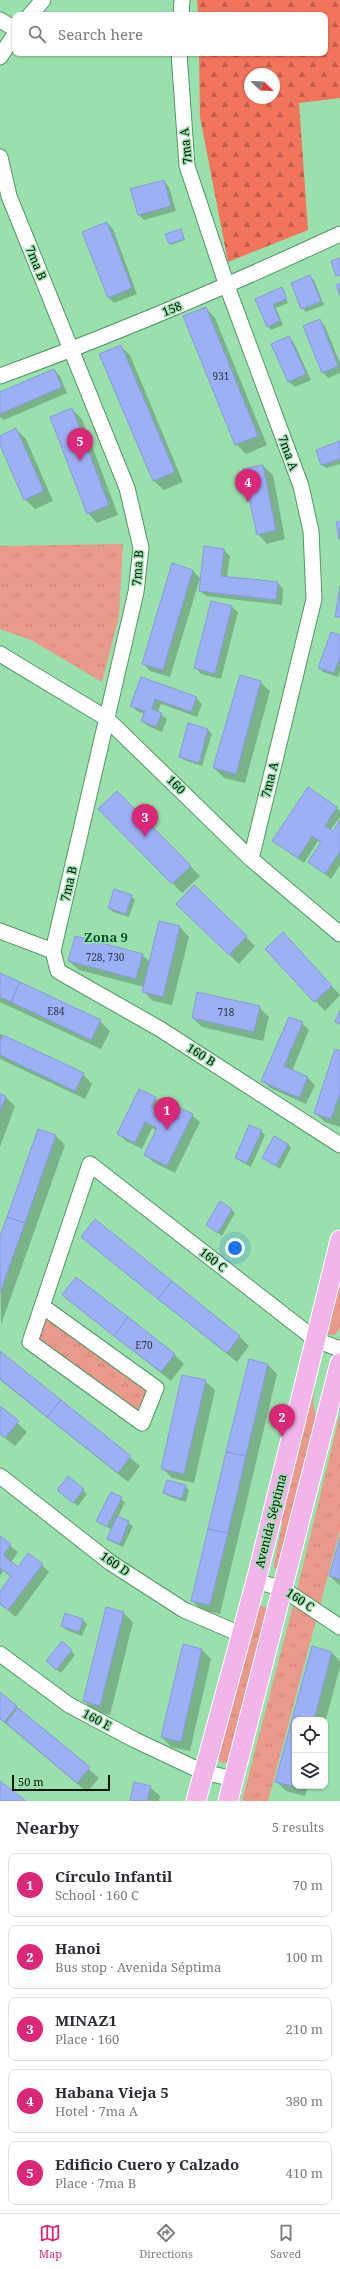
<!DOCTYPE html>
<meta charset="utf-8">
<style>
body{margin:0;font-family:"Noto Serif",serif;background:#f7f7f7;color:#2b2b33}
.controls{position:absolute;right:12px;bottom:12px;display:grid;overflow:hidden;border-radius:8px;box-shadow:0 1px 3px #0004}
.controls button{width:36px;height:36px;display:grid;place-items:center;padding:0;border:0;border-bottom:1px solid #e1e1e2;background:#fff;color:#2b2b33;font:20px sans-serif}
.compass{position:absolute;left:244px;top:68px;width:36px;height:36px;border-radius:50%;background:#fff;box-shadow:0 1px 3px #0004;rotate:113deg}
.scale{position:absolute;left:12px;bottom:10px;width:98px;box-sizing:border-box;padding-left:4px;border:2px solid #001303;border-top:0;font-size:11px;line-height:14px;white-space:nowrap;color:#001303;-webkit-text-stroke:3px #9ae0ac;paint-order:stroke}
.you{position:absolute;left:235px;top:1248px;width:14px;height:14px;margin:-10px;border:3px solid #fff;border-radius:50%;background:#1a73e8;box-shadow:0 0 0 6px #1a73e833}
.badge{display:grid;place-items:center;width:26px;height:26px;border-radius:50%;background:#db2777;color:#fff;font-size:13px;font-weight:700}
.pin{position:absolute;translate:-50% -33px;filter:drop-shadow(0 1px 2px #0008)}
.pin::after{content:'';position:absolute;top:21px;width:14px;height:12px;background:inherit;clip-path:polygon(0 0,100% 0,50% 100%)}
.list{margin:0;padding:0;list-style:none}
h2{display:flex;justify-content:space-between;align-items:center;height:52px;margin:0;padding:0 16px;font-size:17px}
h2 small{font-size:13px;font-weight:400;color:#7c7c81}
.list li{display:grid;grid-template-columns:26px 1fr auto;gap:12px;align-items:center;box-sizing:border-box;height:64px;margin:0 8px 8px;padding:0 8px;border:1px solid #e1e1e2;border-radius:8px}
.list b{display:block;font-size:15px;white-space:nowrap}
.list p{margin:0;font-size:13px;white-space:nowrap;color:#7c7c81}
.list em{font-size:13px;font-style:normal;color:#7c7c81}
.icon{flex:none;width:22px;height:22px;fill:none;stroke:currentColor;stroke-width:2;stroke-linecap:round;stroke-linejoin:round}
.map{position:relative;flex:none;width:340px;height:1801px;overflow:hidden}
.search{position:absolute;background:#fff;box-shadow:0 1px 3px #0004;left:12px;right:12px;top:12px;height:44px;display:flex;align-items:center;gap:10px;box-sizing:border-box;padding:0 14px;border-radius:8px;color:#7c7c81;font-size:15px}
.sheet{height:412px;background:#fff}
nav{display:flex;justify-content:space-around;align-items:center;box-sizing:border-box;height:56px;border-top:1px solid #e1e1e2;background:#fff;font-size:11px;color:#7c7c81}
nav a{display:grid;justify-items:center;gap:2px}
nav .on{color:#db2777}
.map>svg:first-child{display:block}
</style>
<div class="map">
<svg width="340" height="1801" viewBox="0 0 340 1801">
<defs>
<pattern id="grass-tufts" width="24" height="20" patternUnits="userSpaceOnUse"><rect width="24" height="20" fill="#ea9a8a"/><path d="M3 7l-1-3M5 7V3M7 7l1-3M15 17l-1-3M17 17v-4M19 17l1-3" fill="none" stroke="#c78475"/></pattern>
<pattern id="forest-firs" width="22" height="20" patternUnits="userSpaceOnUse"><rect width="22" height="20" fill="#f2745d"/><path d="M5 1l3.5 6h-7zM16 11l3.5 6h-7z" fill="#c25e4b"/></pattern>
</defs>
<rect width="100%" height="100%" fill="#9ae0ac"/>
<path fill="url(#grass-tufts)" d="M123,544l-4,72 -17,66 -71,-42 -31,-11v-83z
M340,1270v58l-5,7 -8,-1 -1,-5z
M42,1306l114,82 -14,35 -112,-81z
M316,1370l-3,33 3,13 -1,9 -37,145 -4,-2v-4l8,-39v-10z
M340,1414v116l-72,271h-26l53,-203z
M258,1606h5l4,2 1,7 -37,140 -4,7 -4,1 -6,-4z"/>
<path fill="url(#forest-firs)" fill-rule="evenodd" d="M197,0h143v98l-41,5 9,127 -80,32 -28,-145 -1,-64h126v-38h-127zM250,74h24v24h-24z"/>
<path fill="#0003" d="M164,181l5,6 7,24 -32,9 -5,-5z
M107,223l6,6 24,65 -23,9 -6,-6z
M181,230l4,10 -14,5 -4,-10z
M310,276l4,4 8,20 -19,9z
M282,289l3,3h-2l5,11 -12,5 7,17 -12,5 -3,-4 -12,-26z
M323,301l1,4 -18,7 -3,-3z
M206,308l9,10 52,127 -21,9 -10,-10z
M320,321l5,5 15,37v10l-12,5 -5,-6z
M289,337l5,6 17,37 -16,7 -6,-5 -17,-37z
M120,346l10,9 53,127 -19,8 -10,-9 -53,-127z
M54,370l6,6 7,17 -63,27 -4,-3v-24z
M72,409l10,10 36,96 -21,8 -9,-10z
M16,429l10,10 27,62 -18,8 -10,-10 -25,-57v-5z
M340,442v22l-14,4 -4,-3z
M263,466l10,9 12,64 -18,5 -9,-10z
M205,548l19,2 6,6 -3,21 51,6 5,6 -1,16 -76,-9 -6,-5z
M193,571l7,7 -30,99 -20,-6 -7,-8z
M212,603l20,4 6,5 -17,67 -20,-5 -5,-6z
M340,637v34l-2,6 -15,-5 -3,-4z
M142,678l54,20 6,6 -5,13 -36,-13 -3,8 9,7 -5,13 -14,-6 -6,-5 2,-7 -7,-3 -5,-5z
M260,682l10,9 -25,92 -21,-5 -10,-10z
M208,730l4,4 -10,32 -18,-6 -4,-3z
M117,792l83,84 -18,17 -82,-84z
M336,808l4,3v6l-10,14 3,2 7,-11v43l-9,14 -22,-17 13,-19 -4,-2 -14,22 -31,-22z
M131,896l4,4 -6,17 -16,-5 -4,-4z
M187,914l59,23 9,9 -16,18z
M180,927l9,10 -17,68 -19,-4 -10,-10 1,-4 -65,-17 -10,-9 73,-6 8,7z
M292,943l48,52 -15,16 -58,-62z
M0,974l100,47 10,10 -9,18 -101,-47z
M259,1007l10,10 -6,24 -61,-14 -9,-9z
M302,1023l7,7 -17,41 15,6 8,8 -9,19 -36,-16 -7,-7z
M0,1034l83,40 9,10 -7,15 -85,-40z
M340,1052v75l-15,-5 -10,-9z
M0,1095l5,2 10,9 -15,41z
M155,1098l8,7 -4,7 7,4 26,-1 8,7 -25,51 -22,-11 -7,-8 11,-23 -5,-3 -10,21 -16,-8 -8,-7z
M261,1131l4,4 -14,32 -11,-6 -4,-4z
M56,1136l9,9 -64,180 -1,-87z
M288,1144l3,4 -11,21 -16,-11z
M232,1210l3,3 -13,23 -15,-11z
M95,1221l145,116 9,9 -12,16 -145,-116 -9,-9z
M63,1295l111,59 10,10 -13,17z
M0,1352l140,114 -12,16 -128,-102z
M249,1360l19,5 9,9 -57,240 -19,-4 -9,-10z
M205,1381l10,9 -21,93 -22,-5 -10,-10z
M0,1407l27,25 -12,14 -15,-12z
M68,1478l19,16 -9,12 -16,-12z
M185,1486l4,4 -3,12 -18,-6 -3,-3z
M111,1493l14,9 -7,15 15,9 -10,21 -11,-5 -4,-3 4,-9 -15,-9z
M0,1537l18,15 -7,10 8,6 23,-3 7,7 -33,45 -16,-13v-11l11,-16 -8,-6 -3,5z
M340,1540v46l-10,-10z
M123,1613l10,9 -23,93 -17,-4 -9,-10z
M66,1614l17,6 4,4 -5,12 -16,-6 -4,-4z
M62,1643l13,12 -14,18 -10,-8z
M183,1645l19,5 9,9 -21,92 -19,-4 -9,-10z
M312,1648l20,5 8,8v6l-15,56v-3h-30v66h13l-3,10 -19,-5 -10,-10z
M0,1693l99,85 -12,14 -87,-73z
M150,1787l10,9 -1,5h-28z"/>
<path fill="#9db0f5" stroke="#879add" d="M164,180l7,26 -33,9 -8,-26z
M107,222l25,66 -24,10 -26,-66z
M181,229l3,10 -15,5 -4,-10z
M340,258v17l-4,1 -5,-15z
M310,275l11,26 -20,8 -10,-26z
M340,283v13l-4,-11z
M282,287l5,12 -14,5 7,17 -13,6 -12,-28z
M206,307l52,129 -23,9 -52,-129z
M320,319l18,47 -16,7 -19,-47z
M289,336l17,38 -18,8 -17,-38z
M121,345l54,127 -22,9 -54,-127z
M54,369l8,18 -62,27v-22z
M72,408l37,97 -22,9 -37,-97z
M16,428l28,63 -20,9 -24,-55v-9z
M340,441v18l-19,6 -5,-15z
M263,465l13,65 -19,5 -14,-66z
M340,521v18h-1l-3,-17z
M204,546l20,3 -3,27 57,6 -2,18 -77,-9z
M172,563l21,7 -30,100 -21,-6z
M340,586v31h-5z
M211,601l21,5 -17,68 -21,-6z
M331,632l9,3v22l-6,16 -16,-5z
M240,675l21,6 -25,93 -23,-6z
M141,677l56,20 -6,15 -36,-13 -3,10 10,4 -6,14 -15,-6 4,-10 -15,-5z
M188,723l20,6 -9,34 -20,-6z
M308,787l29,20 -12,19 8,5 7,-11v31l-15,23 -17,-12 13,-20 -9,-6 -14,22 -26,-17z
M117,791l74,75 -19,18 -74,-75z
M194,885l53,51 -18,19 -53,-51z
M114,889l18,6 -6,19 -18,-6z
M159,921l21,5 -17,71 -21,-5z
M283,932l49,54 -18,16 -49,-53z
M75,936l68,18 -7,25 -68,-18z
M0,973l20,9 -9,20 -11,-5z
M20,982l81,38 -10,20 -80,-38z
M197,992l63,14 -6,26 -62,-14z
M340,1010v14l-5,-2z
M289,1017l14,5 -19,44 24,11 -9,21 -38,-17z
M3,1035l81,38 -9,18 -75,-36v-13z
M335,1049l5,2v42l-9,26 -17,-6z
M139,1089l17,8 -5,10 15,8 5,-11 22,10 -26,52 -23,-11 13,-27 -12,-6 -10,21 -18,-9z
M0,1094l6,2 -6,16z
M249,1125l13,5 -15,33 -12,-5z
M38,1129l18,6 -31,88 -18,-6z
M274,1136l14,8 -12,22 -14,-8z
M220,1201l12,8 -14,24 -12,-8z
M7,1217l18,6 -25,70v-57z
M95,1219l77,62 -14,18 -77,-62z
M76,1277l52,40 -14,19 -52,-41z
M172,1281l68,55 -13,17 -69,-54z
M128,1317l47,37 -14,18 -47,-36z
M0,1351l61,49 -14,17 -47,-38z
M249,1359l19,5 -22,92 -20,-4z
M182,1375l24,5 -22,94 -23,-5z
M61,1400l70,56 -13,17 -71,-56z
M0,1406l19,15 -14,17 -5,-4z
M226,1452l20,4 -18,77 -20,-4z
M68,1476l16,13 -11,14 -16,-13z
M167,1480l19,5 -4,14 -19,-6z
M111,1492l11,5 -15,30 -11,-6z
M117,1516l12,5 -9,23 -13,-5z
M208,1529l20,4 -18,72 -19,-4z
M0,1536l11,8 -8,11 15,12 10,-14 15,11 -35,46 -8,-6v-13l11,-15 -11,-8z
M340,1537v42l-11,-3z
M106,1607l18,5 -24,94 -17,-5z
M65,1613l18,6 -4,13 -18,-6z
M62,1641l10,9 -16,20 -10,-9z
M183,1644l19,5 -21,93 -20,-5z
M312,1646l20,6 -18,68h-19l1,67 -21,-5z
M0,1692l17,14 -13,16 -4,-3z
M18,1708l72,59 -13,16 -71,-60z
M0,1781l26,20h-26z
M134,1782l17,4 -4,15h-17z"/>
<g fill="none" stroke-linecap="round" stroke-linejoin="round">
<defs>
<path id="minor" d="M30,15l13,-15
M181,15l1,-15
M0,20l15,9
M179,53l8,113 40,120 74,200 10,45 3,68 -63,260
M0,57l15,-23
M0,157l9,39 118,292 14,60 -5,44 -83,359 5,20 102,58 180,116
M0,376c116,-42 228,-90 340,-142
M0,654l106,64 145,141 89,75
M0,931l53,20
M42,1306l114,82 -14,35 -112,-81 60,-178 226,176 24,9
M0,1476l111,87 73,47 56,24
M256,1581l27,8 57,38
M0,1654l69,51 66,35 68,32 31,7"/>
<path id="major" d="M196,1801l60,-220 84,-341
M228,1801l112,-438"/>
</defs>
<use href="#minor" stroke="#539767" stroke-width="17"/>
<use href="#major" stroke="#fff" stroke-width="21"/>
<use href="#minor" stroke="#fff" stroke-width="15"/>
<use href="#major" stroke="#f1b5ea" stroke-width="19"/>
</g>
<g text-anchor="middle" stroke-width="3" stroke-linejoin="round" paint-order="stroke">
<g font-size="10" fill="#273a40">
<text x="221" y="380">931</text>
<text x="105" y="961">728, 730</text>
<text x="56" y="1015">E84</text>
<text x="226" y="1016">718</text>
<text x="144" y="1349">E70</text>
</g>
<g font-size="12" fill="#001303" stroke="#9ae0ac">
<text transform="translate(186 146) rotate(-96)" y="4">7ma A</text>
<text transform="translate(36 263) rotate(68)" y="4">7ma B</text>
<text transform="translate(172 309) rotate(-22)" y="4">158</text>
<text transform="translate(288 453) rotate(70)" y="4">7ma A</text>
<text transform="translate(138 568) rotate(-86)" y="4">7ma B</text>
<text transform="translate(270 780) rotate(-76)" y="4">7ma A</text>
<text transform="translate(176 785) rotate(45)" y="4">160</text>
<text transform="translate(69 884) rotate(-77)" y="4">7ma B</text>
<text transform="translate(201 1055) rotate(33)" y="4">160 B</text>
<text transform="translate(213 1260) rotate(38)" y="4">160 C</text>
<text transform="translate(271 1521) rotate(-76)" y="4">Avenida Séptima</text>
<text transform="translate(115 1564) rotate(35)" y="4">160 D</text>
<text transform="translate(300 1600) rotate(34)" y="4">160 C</text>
<text transform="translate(97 1720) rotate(28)" y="4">160 E</text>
</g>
<g font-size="13" font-weight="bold" fill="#045428" stroke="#9ae0ac">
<text x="106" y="942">Zona 9</text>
</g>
</g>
</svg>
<div class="controls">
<button><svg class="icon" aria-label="locate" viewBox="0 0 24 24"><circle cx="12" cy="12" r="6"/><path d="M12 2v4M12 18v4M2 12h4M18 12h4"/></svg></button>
<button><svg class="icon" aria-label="layers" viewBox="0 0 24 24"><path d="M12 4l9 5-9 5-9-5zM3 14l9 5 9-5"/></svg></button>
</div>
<svg class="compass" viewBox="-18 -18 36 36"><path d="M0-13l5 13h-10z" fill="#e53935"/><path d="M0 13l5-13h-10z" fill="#7c7c81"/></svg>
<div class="scale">50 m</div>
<div class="you"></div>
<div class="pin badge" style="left:167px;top:1130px">1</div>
<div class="pin badge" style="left:282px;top:1437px">2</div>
<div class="pin badge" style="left:145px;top:837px">3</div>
<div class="pin badge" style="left:248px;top:502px">4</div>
<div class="pin badge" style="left:80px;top:461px">5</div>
<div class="search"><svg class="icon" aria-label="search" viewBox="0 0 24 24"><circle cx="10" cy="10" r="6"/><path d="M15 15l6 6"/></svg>Search here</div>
</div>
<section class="sheet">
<h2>Nearby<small>5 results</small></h2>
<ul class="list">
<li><span class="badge">1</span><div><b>Círculo Infantil</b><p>School · 160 C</p></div><em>70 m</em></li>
<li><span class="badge">2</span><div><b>Hanoi</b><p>Bus stop · Avenida Séptima</p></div><em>100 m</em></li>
<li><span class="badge">3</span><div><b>MINAZ1</b><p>Place · 160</p></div><em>210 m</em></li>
<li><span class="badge">4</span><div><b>Habana Vieja 5</b><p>Hotel · 7ma A</p></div><em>380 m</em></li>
<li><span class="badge">5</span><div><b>Edificio Cuero y Calzado</b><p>Place · 7ma B</p></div><em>410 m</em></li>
</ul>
</section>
<nav>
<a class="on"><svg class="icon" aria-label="map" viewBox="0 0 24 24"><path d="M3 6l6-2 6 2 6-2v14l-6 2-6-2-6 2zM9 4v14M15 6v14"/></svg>Map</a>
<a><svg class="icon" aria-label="directions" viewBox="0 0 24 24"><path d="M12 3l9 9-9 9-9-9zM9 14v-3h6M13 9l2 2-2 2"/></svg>Directions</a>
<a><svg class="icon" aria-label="saved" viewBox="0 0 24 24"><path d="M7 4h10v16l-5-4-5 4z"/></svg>Saved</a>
</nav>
